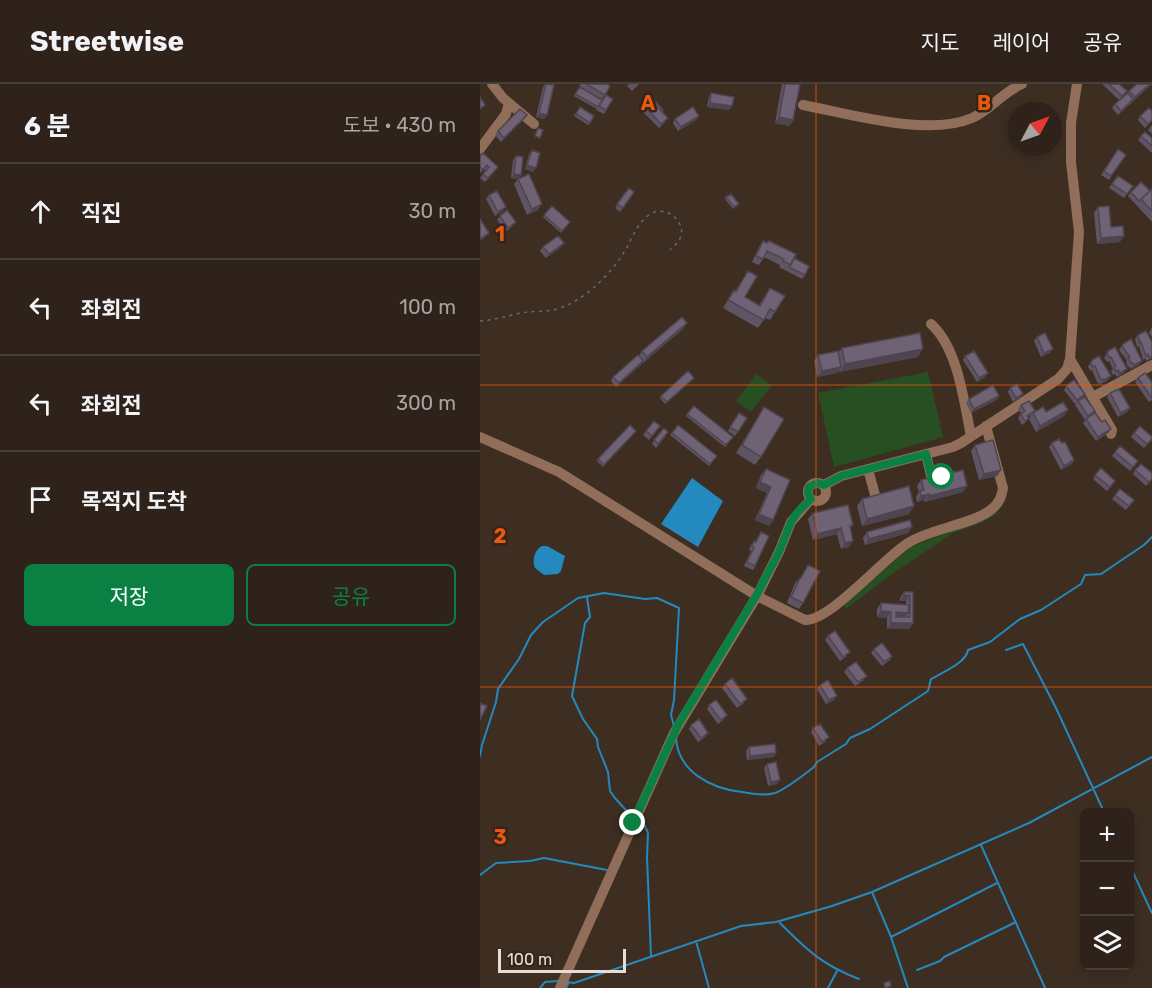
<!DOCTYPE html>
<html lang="ko">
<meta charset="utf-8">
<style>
body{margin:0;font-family:Rubik,"Noto Sans KR",sans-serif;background:#362a23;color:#f1f3f6}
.controls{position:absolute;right:18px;bottom:18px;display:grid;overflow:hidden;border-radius:9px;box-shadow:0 3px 9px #0003}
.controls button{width:54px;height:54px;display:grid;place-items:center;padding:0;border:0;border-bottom:2px solid #493f39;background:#2e221a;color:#f1f3f6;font:30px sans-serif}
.compass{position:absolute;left:528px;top:18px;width:54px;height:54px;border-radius:50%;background:#2e221a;box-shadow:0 3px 9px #0003;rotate:49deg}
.scale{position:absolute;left:18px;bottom:15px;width:128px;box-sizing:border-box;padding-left:6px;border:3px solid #e8ddd6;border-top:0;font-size:16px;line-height:21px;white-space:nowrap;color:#e8ddd6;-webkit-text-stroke:4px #342419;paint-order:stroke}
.stop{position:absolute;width:18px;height:18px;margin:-14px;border:4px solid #0b8043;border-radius:50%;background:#fff}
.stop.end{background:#0b8043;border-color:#fff;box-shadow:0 2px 6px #0008}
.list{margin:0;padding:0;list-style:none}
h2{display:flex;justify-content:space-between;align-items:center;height:78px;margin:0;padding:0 24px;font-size:26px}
h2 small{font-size:20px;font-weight:400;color:#a7a4a2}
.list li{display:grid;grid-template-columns:39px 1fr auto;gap:18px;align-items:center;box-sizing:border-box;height:96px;padding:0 24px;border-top:2px solid #493f39}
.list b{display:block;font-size:22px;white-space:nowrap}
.list em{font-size:20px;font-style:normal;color:#a7a4a2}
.actions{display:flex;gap:12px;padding:18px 24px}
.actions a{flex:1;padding:14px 0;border:2px solid #0b8043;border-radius:9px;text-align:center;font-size:21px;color:#0b8043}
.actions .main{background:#0b8043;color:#fff}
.icon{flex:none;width:33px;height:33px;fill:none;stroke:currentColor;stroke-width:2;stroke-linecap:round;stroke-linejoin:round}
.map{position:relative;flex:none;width:672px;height:904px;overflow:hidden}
header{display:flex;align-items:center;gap:36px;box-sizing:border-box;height:84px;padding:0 30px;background:#2e221a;border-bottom:2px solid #493f39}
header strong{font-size:28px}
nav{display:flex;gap:33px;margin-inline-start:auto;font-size:21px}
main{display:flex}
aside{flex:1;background:#2e221a}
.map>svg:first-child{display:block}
</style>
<header>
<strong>Streetwise</strong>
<nav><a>지도</a><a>레이어</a><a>공유</a></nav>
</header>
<main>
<aside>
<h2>6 분<small>도보 · 430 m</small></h2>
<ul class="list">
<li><svg class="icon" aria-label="ahead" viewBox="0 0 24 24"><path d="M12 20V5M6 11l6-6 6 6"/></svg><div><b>직진</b></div><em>30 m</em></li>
<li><svg class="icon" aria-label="left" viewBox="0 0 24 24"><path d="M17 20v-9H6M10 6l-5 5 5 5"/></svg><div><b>좌회전</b></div><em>100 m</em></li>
<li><svg class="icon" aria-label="left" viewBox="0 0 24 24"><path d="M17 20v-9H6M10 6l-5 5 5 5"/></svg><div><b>좌회전</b></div><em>300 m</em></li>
<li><svg class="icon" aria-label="arrive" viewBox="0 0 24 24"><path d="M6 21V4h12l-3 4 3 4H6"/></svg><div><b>목적지 도착</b></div></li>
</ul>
<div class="actions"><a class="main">저장</a><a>공유</a></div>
</aside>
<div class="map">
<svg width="672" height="904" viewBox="0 0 672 904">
<rect width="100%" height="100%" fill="#3e2e22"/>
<path fill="#284f22" d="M448,288l15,65 -109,30 -16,-74z
M276,290l16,11 -21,27 -15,-11z
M522,427l-21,12 -28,10 -61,41 -45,34 -4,-3 68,-58z"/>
<path fill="#2389be" d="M212,394l31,23 -25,46 -37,-23z
M62,462h5l18,10 -4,15 -3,3 -14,1 -9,-7c-3,-7 -1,-18 7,-22z"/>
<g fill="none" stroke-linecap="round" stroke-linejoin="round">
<path stroke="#2389be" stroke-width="2" d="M107,513l3,20 -5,6 -13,73 11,23 14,20 1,8 10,25 2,19 5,7 18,20
M526,566l17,-6 33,64 48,104
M196,654c2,34 36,51 66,54 10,2 23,4 33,1 9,-3 30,-19 39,-26l3,-5 29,-18 4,-6 20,-9 58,-38 3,-12c12,-7 35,-16 37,-29l22,-8 30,-23 21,-9 40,-26 4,-9 16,-1 43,-29 8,-8
M0,672l2,-11 14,-43 2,-13 21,-30 12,-24 12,-13 35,-24 26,-5 41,6 12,-1 22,10 -5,92 -3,15 3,11
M158,737l7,5 3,7 -1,24 4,100
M501,761l64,143
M650,782l22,47
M0,791l16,-12 34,-2 14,-3 63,12
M392,808l19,45 17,51
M300,839c27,27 42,42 79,56
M411,853l106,-54
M216,857l13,47
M437,886l23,-9 4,-4 72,-35
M87,898l7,1 167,-57 35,-4 56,-16 40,-14 157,-69 123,-66
M60,904l5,-6 14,-1
M86,904l3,-6
M348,904l9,-17"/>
<path stroke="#76675d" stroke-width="1.5" stroke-dasharray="3 4.5" stroke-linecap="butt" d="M0,237c14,-1 27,-5 41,-8 10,-2 21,-1 32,-3 29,-7 54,-32 70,-56 9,-14 14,-33 29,-41 15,-7 33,8 29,23 -2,6 -7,10 -11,14"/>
<path stroke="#906e59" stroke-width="10" d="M12,0l11,14 31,26
M323,21c47,9 125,32 169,13 18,-8 31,-26 50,-34
M0,65l26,-35 3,-11
M451,240c27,24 33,78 40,112
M590,275l42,71 -1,4
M613,313l59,-32
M0,353l79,35 198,124 48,24c25,1 79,-62 103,-77 23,-15 68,-19 85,-35 6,-5 9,-13 10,-20l-17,-62
M446,370l6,26 10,-3
M388,385l7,26
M328 408a9 9 0 1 1 18 0a9 9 0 1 1-18 0Z
M344,401l17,-9 112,-29 8,-4 97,-64 9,-10 3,-10 9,-127 -8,-70v-39l6,-39
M80,904l114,-255 83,-137 22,-44 12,-30 20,-23"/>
</g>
<path fill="#5f5464" d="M65,0l2,31 -3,4 -8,-2 7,-30z
M101,0h26l3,2 -8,13 -23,-13z
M149,0h10l-7,7 -5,-5z
M302,0h18l-7,36 -4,6 -14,-3z
M622,0h17l8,7 -8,9z
M672,0l-34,31 -6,-7 3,-4 14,-13z
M100,3l22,13 11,-1 -9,15 -8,-4 1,-1 -23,-13z
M231,9l18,17 -22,-3 2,-10z
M100,23l14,9 -6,9 -14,-9z
M166,24l16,4 3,10 -6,6 -16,-16z
M672,27v10l-7,7 -7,-8 2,-4z
M47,31l-26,27 -6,-7 3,-4z
M219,32l-3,4 -18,11 -5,-8 2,-4z
M672,41v9l-4,-4z
M661,52l11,2v15l-14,-13z
M638,65l8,6 -17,25 -8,-5z
M52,66l1,22 -8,-3 4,-15z
M0,72l15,15 -10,11 -5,-4 6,-7 -2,-2 -4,4z
M36,72l3,22 19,32 -11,5 -13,-31 4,-5 -7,-1 2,-18z
M638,92l15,10 -9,12 -15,-10z
M149,104l5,4 -14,20 -5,-4z
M672,105v33l-24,-26 3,-4 19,-1z
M9,111l14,16 -8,5 -9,-17z
M246,113l11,9 -4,3 -8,-10z
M72,122l18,16 -9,11 -18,-16z
M618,123l13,20 9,15 -23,2 -3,-31z
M20,132l13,10 -8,6 -8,-12z
M283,157l31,17 11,17 -3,4 -23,-12 1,-2 -16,-8 -5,8 -7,-3 7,-15z
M84,159l-3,4 -15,11 -6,-7 3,-4z
M268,187l-3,26 14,8 11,-17 5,24 -5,8 -5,-2 -7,10 -35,-20 11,-18 1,1z
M207,239l-4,6 -40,34h-1l-26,24 -5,-6 2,-4 26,-21 3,-5z
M672,243v10l-3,-4z
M658,251l14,23 -6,3 -1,-3 -2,2 -4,-14 -2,1 -2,-8z
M557,253l16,12 -3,4 -9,4 -7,-16z
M643,260l16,21 -8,4 -1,-2h-2l-2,-5 1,-1 -8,-11z
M362,264l76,9 -79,15v-2l-2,3 -20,4 -3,-16 4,-6 20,-2z
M628,267l16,22 -7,4 -2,-3 -2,1 -2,-4 2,-2 -4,-8 -2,1 -3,-4z
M485,272l20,21 -8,5 -14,-22z
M612,276l16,20 -7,4 -1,-1 -2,1 -6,-14 -1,1 -3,-4z
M214,294l-29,26 -5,-6 1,-2z
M658,294l14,4v18l-3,2 -14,-20z
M586,302l19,8 -2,4 12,13 -3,4 -7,5 -10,-15 2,-2 -2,1 -11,-14z
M530,304l13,6 -3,4 -7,4 -5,-10z
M630,309l20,15 -3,4 -9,5 -11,-20z
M519,312l-3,4 -25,13 -5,-10 3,-4z
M541,321l14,6 -1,2 12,-1 18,4 -28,16 -7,-13 2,-4 -3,2 1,1 -3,4 -4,3 -4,-7 3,-4 -3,-5z
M284,323l-3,50 -6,8 -19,-12z
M259,329l8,5 -12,18 -7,-5z
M207,330l46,23 -8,10 -39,-31z
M606,335l16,3 9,7 -3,4 -12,8 -13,-18z
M174,337l6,5 -11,14 -6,-5z
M198,341l39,31 -8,10 -39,-31z
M155,349l-32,34 -6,-6 1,-2z
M654,349l18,6 -8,9 -13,-11z
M186,352l-10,12 -4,-4 2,-4z
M572,359h10l12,17 -2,4 -11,6 -12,-23z
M495,361l26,25 -4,6 -18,4 -8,-29z
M640,362l18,15 -8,10 -18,-15z
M621,384l14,13 -8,10 -14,-12z
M286,385l24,11 -17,40 -4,6 -14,-6 12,-27 -11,-5 5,-13z
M655,386l17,9 -6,7 -13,-12z
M441,396l42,12 -38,10 -1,-2 -7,2 -1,-5 3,-5 -2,-6z
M640,405l14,11 -8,10 -14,-11z
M382,415l47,15 -47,12 -5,-20z
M333,429l40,12 -3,4 -1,18 -8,2 -4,-15 -24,6 -5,-21z
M432,443l-4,6 -43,12 -2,-7 4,-6z
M281,448l-6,34 -2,4 -9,-4 7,-15 -2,-1 2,-5 3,-4 1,1z
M328,481l-5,38 -4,6 -12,-6 8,-20 5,-5z
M424,508h9v31l-4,6h-22v-11l-10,-1v-8l4,-6 25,2v-4h-6v-3z
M348,552l19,20 -7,5 -15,-21z
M394,565l18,7 -2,4 -8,6 -11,-13z
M367,584l17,12 -9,6 -11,-14z
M245,600l19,19 -7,5 -15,-20z
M340,601l14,15 -8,4 -9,-15z
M229,621l18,10 -3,4 -6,5 -11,-15z
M211,641l17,8 -3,4 -7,5 -9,-13z
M333,644l13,13 -7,5 -8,-14z
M269,663l27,6 -2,4 -27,3 -1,-9z
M287,680l10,20 -9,2 -4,-18z"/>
<path fill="#4e4551" d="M670,0h2l-21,19 4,-6z
M230,19l22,3 -3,4 -22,-3z
M59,29l8,2 -3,4 -8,-2z
M47,31l-3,4 -23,23 3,-4z
M219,32l-3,4 -18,11 3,-4z
M299,33l14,3 -4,6 -14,-3z
M47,81l9,3 -3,4 -8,-3z
M34,90l7,1 -3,4 -7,-1z
M62,120l-4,6 -11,5 5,-6z
M26,123l-3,4 -8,5 3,-4z
M9,149l-3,4 -6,4v-2z
M644,152l-4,6 -23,2 4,-6z
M84,159l-3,4 -15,11 3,-4z
M207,239l-4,6 -40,34 4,-6z
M443,265l-5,8 -79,15 6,-8z
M573,265l-3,4 -9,4 3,-4z
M163,277l-2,4 -25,22 3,-4z
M662,277l-3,4 -8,4 3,-4z
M361,283l-4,6 -20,4 5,-6z
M647,285l-3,4 -7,4 3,-4z
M508,289l-3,4 -8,5 2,-4z
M631,292l-3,4 -7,4 3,-4z
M543,310l-3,4 -7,4 3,-4z
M519,312l-3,4 -25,13 3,-4z
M650,324l-3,4 -9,5 3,-4z
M588,326l-4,6 -28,16 4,-6z
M631,345l-3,4 -12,8 2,-4z
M594,376l-2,4 -11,6 3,-4z
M521,386l-4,6 -18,4 5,-6z
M280,398l11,5 -4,6 -11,-5z
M487,402l-4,6 -38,10 4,-6z
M449,410l-5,6 -7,2 4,-6z
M434,422l-5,8 -47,12 5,-7z
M279,430l14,6 -4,6 -14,-6z
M432,443l-4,6 -43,12 4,-6z
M361,444l-4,6 -24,6 4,-6z
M373,457l-4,6 -8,2 4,-6z
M424,511h6l-4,6h-6z
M401,527l10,1 -4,6 -10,-1z
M416,528l12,1 -4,6 -12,-1z
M411,539h22l-4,6h-22z
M357,612l-3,4 -8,4 3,-4z
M296,669l-2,4 -27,3 3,-4z
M300,696l-3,4 -9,2 3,-4z"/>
<path fill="#6f6274" stroke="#4e4551" stroke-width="1.5" d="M66,0l8,1 -7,30 -8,-2z
M106,0h21l3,2 -5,9z
M305,0h15l-7,36 -14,-3z
M629,0h10l8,7 -5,5z
M657,0h13l-15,13 -6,-6z
M100,3l22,13 -4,7 -23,-13z
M231,9l23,4 -2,9 -22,-3z
M648,9l5,6 -12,12 -6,-7z
M126,11l7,4 -7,11 -7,-4z
M0,13l5,8 -5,4z
M173,18l15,16 -7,6 -15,-16z
M176,18l7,8 -1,2 -7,-8z
M100,23l14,9 -4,7 -14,-9z
M213,23l6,9 -18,11 -6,-8z
M669,24l3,3v9l-4,4 -8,-8z
M40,25l7,6 -23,23 -6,-7z
M58,44l5,2 -3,8 -5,-2z
M665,48l7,6v8l-11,-10z
M638,65l8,6 -15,21 -7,-5z
M52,66l8,3 -4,15 -9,-3z
M3,69l15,14 -10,11 -5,-4 6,-7 -2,-2 -4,5 -3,-3v-11z
M36,72l7,1 -2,18 -7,-1z
M49,90l13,30 -10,5 -14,-30z
M638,92l15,10 -6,8 -15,-10z
M661,98l9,9 -11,10 -8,-9z
M149,104l5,4 -11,16 -6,-4z
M672,105v22l-11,-12z
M17,107l9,16 -8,5 -9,-17z
M251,110l8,10 -5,3 -8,-10z
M72,122l18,16 -8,9 -18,-16z
M629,122l2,21 12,-1 1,10 -23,2 -3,-31z
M27,126l9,12 -8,6 -8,-12z
M0,135l9,14 -9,6z
M78,152l6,7 -15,11 -6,-7z
M283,157l4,2 2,-2 27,13 -5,11 -8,-4 1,-2 -17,-8 -4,8 -7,-3z
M314,174l15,8 -4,9 -16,-8z
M268,187l9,5 -12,21 15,9 10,-18 15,8 -10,16 -5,-3 -6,11 -36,-20 6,-10 2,2z
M202,233l5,6 -40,34 -5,-6z
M666,247l6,11v14l-3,1 -1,-3 -2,2 -5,-14 -1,1 -2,-8z
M440,249l3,16 -78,15 -3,-16z
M565,249l8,16 -9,4 -7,-16z
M651,255l11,22 -8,4 -1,-2h-2l-3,-5 2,-1 -8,-11 1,-2z
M635,263l12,22 -7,4 -2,-3 -2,1 -2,-4 2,-1 -5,-9 -1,1 -3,-4 1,-3z
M358,267l3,16 -19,4 -4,-16z
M494,267l14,22 -9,5 -14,-22z
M158,271l5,6 -24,22 -6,-6z
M619,272l12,20 -7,4 -1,-1 -2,1 -6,-14 -2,1 -2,-4 1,-3z
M208,287l6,7 -27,24 -6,-6z
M665,289l7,9v16l-14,-20z
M594,296l11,14 -8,6 -11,-14z
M537,300l6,10 -7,4 -6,-10z
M513,301l6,11 -25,13 -5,-10z
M639,305l11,19 -9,5 -11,-20z
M605,313l10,14 -7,5 -10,-15z
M549,317l6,10 -8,5 2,2 -4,3 -4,-7 4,-3 -4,-6z
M583,318l5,8 -28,16 -7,-13 10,-6 3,5z
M214,322l39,31 -7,8 -39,-31z
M284,323l20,12 -23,38 -19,-12z
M259,329l8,5 -9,14 -8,-5z
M615,329l7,9 3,-2 6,9 -13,8 -12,-18z
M174,337l6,5 -8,10 -6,-5z
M150,341l6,6 -32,34 -6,-6z
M198,341l39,31 -7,8 -38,-31z
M660,342l12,11v2l-5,5 -13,-11z
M184,344l4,4 -10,12 -4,-4z
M579,355l3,4 3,-1 9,18 -10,6 -12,-23z
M513,356l8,30 -17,4 -9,-29z
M640,362l18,15 -5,6 -18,-15z
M661,380l11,9v6l-3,3 -14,-12z
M621,384l14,13 -5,6 -15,-12z
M286,385l24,11 -17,40 -14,-6 12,-27 -11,-5z
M483,386l4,16 -38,10v-2l-8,2 -1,-5 4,-1 -3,-10z
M429,402l5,20 -47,13 -5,-20z
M640,405l14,11 -5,6 -14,-11z
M368,421l5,20 -3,1 3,15 -8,2 -4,-15 -24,6 -4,-21z
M430,436l2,7 -43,12 -2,-7z
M281,448l8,4 -14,30 -8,-4 7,-15 -2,-1 2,-5 2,1z
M328,481l12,6 -17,32 -12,-6 9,-19h1z
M424,508h9v31h-22v-11l-10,-1v-8l28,2 -1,8 -12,-1v5h14v-22h-6z
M355,547l15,21 -7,5 -15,-21z
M402,559l10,13 -8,6 -10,-13z
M376,578l11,14 -9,6 -11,-14z
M252,594l15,21 -7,5 -15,-20z
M348,596l9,16 -8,4 -9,-15z
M236,616l11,15 -6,5 -12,-15z
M0,619l7,3 -7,14z
M219,635l9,14 -7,5 -10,-13z
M340,640l9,13 -7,5 -9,-14z
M295,660l1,9 -26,3 -1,-9z
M296,678l4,18 -9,2 -4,-18z
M410,897l1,5 -6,2 -1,-5z"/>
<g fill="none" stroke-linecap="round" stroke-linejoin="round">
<path stroke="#0b8043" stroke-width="8" d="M153,739l45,-98 78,-129 23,-44 12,-30 6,-9 14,-14 -3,-6 1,-6 9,-4 6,2 17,-9 85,-22 6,26 10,-3"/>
</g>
<path fill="none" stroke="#e8590c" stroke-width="1.5" stroke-opacity="0.55" d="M336,0v904M0,301h672M0,603h672"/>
<g font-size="20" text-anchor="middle" font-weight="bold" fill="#e8590c" stroke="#342419" stroke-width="5" stroke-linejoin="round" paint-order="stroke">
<text x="168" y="26">A</text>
<text x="504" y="26">B</text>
<text x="20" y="157">1</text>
<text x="20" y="459">2</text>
<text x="20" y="760">3</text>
</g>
</svg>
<div class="controls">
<button>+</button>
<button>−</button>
<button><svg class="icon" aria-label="layers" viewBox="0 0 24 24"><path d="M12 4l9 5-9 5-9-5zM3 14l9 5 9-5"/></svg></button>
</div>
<svg class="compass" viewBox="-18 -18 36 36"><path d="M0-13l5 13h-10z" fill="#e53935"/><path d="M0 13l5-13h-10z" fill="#a7a4a2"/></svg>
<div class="scale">100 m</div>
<div class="stop" style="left:462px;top:393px"></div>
<div class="stop end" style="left:153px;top:739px"></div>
</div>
</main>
